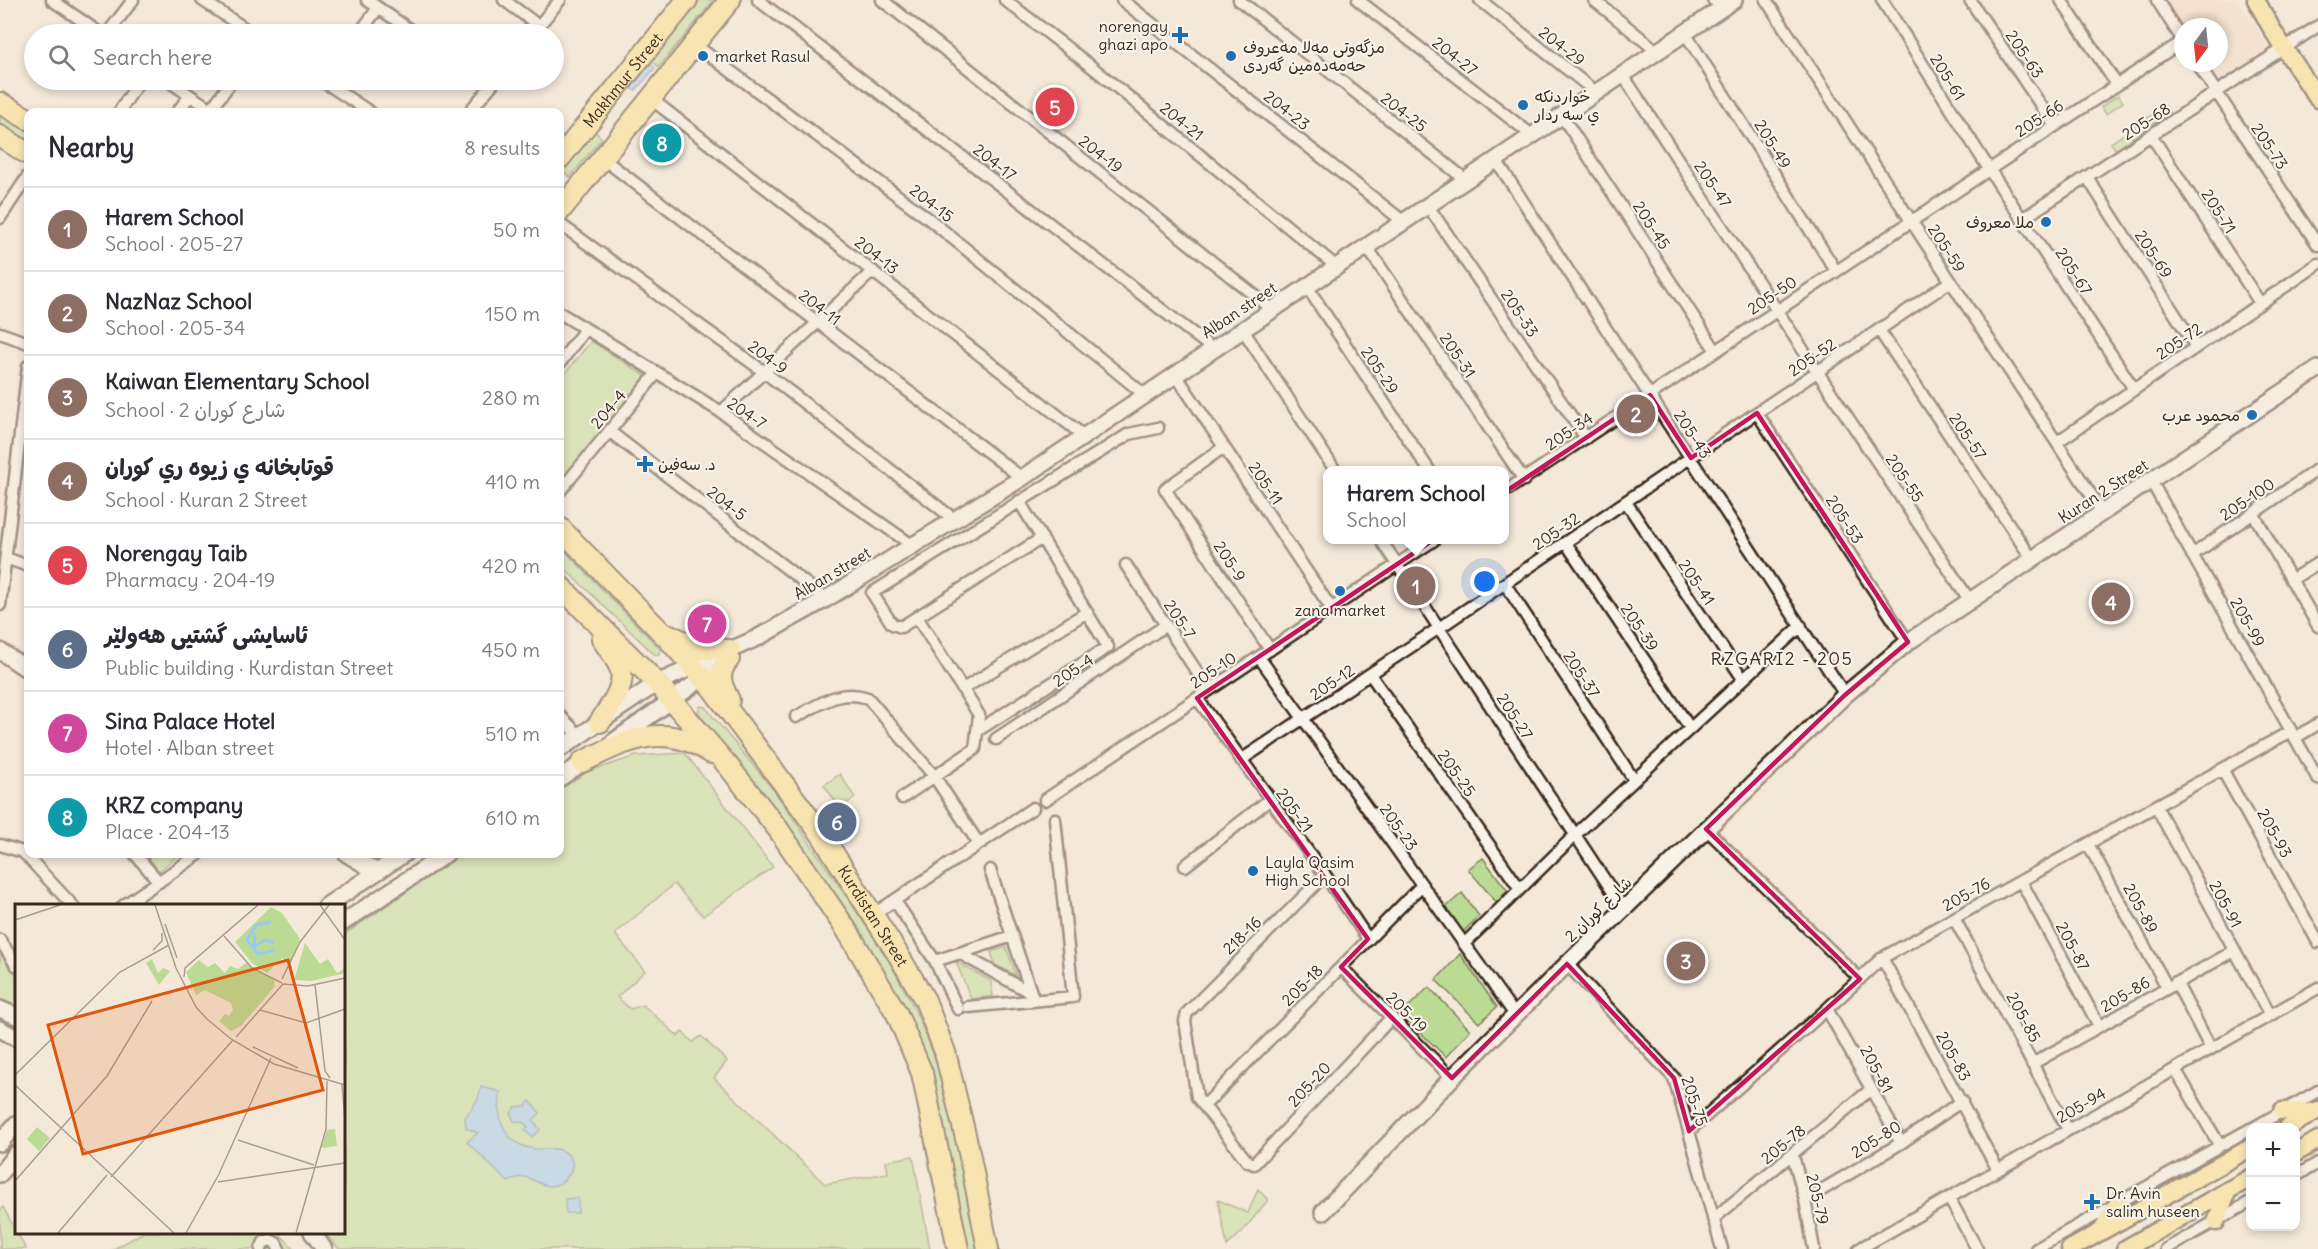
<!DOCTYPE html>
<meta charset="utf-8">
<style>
body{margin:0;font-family:Delius,"Playpen Sans Arabic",sans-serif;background:#f7f7f7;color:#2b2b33}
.controls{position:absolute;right:18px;bottom:18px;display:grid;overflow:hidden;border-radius:12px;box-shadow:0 3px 9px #0003}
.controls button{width:54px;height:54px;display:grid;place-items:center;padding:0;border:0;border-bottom:2px solid #e1e1e2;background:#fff;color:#2b2b33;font:30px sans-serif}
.compass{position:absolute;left:2174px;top:18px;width:54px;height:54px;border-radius:50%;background:#fff;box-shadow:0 3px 9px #0003;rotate:195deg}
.you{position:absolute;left:1485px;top:582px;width:21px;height:21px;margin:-15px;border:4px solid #fff;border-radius:50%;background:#1a73e8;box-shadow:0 0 0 9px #1a73e833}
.badge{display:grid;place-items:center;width:39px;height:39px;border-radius:50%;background:#1f6fb2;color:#fff;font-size:20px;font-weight:700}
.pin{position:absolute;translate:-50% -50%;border:3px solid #fff;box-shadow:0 2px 6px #0006}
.popup{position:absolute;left:1323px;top:466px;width:186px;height:78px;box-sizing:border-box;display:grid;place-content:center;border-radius:12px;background:#fff;filter:drop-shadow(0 2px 4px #0005);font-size:20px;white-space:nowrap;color:#7c7c81}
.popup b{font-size:22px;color:#2b2b33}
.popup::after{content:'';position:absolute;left:50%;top:100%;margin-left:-12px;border:12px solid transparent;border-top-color:#fff}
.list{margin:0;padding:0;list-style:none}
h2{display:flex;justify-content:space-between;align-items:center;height:78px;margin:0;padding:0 24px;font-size:26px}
h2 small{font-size:20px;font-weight:400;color:#7c7c81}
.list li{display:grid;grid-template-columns:39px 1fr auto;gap:18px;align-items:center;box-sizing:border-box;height:84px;padding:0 24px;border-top:2px solid #e1e1e2}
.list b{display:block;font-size:22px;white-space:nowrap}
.list p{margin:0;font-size:20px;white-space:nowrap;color:#7c7c81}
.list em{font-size:20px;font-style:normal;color:#7c7c81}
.icon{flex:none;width:33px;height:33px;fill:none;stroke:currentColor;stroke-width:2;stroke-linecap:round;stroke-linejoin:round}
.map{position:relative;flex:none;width:2318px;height:1249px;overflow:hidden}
.search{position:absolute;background:#fff;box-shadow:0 3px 9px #0003;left:24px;top:24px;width:540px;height:66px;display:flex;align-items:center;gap:15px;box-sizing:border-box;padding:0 21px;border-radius:33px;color:#7c7c81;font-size:22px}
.panel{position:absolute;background:#fff;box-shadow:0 3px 9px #0003;left:24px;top:108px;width:540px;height:750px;border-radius:12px}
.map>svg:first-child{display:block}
</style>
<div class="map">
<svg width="2318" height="1249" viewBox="0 0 2318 1249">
<rect width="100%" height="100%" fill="#f4e8d8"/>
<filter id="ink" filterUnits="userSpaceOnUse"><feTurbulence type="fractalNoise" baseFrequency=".0167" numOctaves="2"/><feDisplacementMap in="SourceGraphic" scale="12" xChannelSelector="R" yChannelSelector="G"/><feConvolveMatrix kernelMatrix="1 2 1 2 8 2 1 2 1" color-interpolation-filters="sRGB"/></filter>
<g filter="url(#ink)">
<path fill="#f1dbc5" d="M2164,0h73l32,48 -51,33 -12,-18h13v-36l-36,1z"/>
<path fill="#bbdb94" stroke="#7b8259" stroke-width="1.5" d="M699,0h15l-55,67 -8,-7z
M2118,95l5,7 -17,12 -5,-7z
M2165,106l5,7 -36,24 -5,-7z
M0,113l28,17v10l-28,-17z
M593,130l9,8 -32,39 -9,-7z
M2128,131l5,7 -17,12 -5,-7z
M591,341l56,36 -87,107v-104z
M560,546l100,103 -1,6 -5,-1 -94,-90z
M700,706l5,1 71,86 110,162 29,55 24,57 18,69 20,113h-14l-37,-176 -160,-270 -68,-91z
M685,753l88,114 -70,49 -29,-32 -59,50 30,37 -28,26 13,12 13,-4 35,31 4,-4 11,10 8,-6 26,25 -13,17 111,106 63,-11 -2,-12 27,-5 17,93h-591l-14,-16 19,-1v-297l118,-81h98v-65l27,-17 49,-16z
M840,774l15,24 -15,10 -16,-23z
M145,854h28l4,2 -18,15z
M1483,858l24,32 -10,13 -29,-34z
M1462,893l17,23 -17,17 -18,-24z
M1006,947l10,28 -21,-10 -4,-13z
M0,951l16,24v32l-16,-8z
M1460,954l37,53 -18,16 -43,-43z
M956,962l35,19 2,15 -22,3z
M1429,987l41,43 -24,27 -45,-43z
M1258,1189l10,11 -26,32 -15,14 -9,-46 30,13z
M3,1207l23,42h-26v-38z
M144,1232l135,1 15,16h-180z"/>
<path fill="#98caf4" stroke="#738a9e" stroke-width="1.5" d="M650,64l5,4 -20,23 -4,-3z
M481,1087l20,5c-6,27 4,53 34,57 9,2 19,-3 28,2 20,11 4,35 -14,35 -18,-3 -20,-16 -41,-4l-41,-40 11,-9 -12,-5 -1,-10 13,-19z
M530,1101l10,12 -7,7 7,10 -8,7 -7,-7 3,-3 -4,-4 -10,-2 -3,-7 4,-7 11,-1z
M578,1198v15h-12l-1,-14z"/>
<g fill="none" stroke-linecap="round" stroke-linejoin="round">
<defs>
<path id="street" d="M52,0l49,34
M202,0l51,34
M367,0l49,34
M504,0l35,26
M758,0l455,349
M882,0l391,310
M1005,0l87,67 245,200
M1122,0l282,222
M1239,0l227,180
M1358,0l175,136
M1480,0l117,93
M1594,0l64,52
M1713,0l10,7
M1766,0l337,513
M1882,0l107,169 145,220
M1970,0l85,126
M2061,0l56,85
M1685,33l151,238
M107,34l26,-34
M359,34l19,-26
M532,34l28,-34
M694,44l235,175 216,176
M2197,63l121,182
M1623,75c114,176 230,351 347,526
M167,80l48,32
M321,80l49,32
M650,98l434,338
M210,110l23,-30
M119,112l21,-32
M177,112l13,-16
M469,112l27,-32
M1562,116l154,235
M2151,135l109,168
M602,158l420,320
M1496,160l349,535
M2087,177l109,170
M1428,206l158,232
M0,218l28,-42
M2022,219l296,-193
M560,224l203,147 192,149
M1367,247l157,233
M1307,287l122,183
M560,313l161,99 191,133
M1243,330l92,140
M1879,330l153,229
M0,333l28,10
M560,363l25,-34
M1176,375l155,233
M721,412l152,-141
M1757,413l151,229
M609,431l217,168
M2057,442l261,-178
M1224,447l-59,42 105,161
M2151,481l167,298
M560,491l97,-118
M1504,492l679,-451 -26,-41
M1626,502l117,177
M2253,513l65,113
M1042,538l-141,89 -9,-3 -20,-31 257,-159 29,-6
M1381,540l243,369
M1566,543l124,185
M2192,555l126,-86
M6,558l22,8
M1126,565l83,125
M2291,580l27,-17
M1505,584l129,196
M0,605l28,-239
M1259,657l256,358
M1370,674l150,215
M963,689l124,-77
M1197,698l128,177 43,64
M560,716l20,20
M796,717c24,-13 44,-29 72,-19l66,78 45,68
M977,731l131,-84 -89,-146
M2295,738l23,-14
M996,739l170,-114
M1241,760l198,-132 512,-347
M2222,769l96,173
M902,798l73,-49 4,-34 -62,-98
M1045,800l389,-260
M2156,806l114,209
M1706,829l154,150
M2088,844l79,143
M0,845l23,7 50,54
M135,854l24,28
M1185,866l84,-66
M990,870l44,131
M1325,875l-138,138 -2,8 12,76 50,64 7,3 138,-147
M2021,881l78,145
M895,901l40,60 23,48
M123,906l76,-52
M874,914l159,-106
M1954,918l114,212
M0,940l16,25
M1464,944l111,-109 226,-209
M959,953l72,40
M1882,958l116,212
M935,961l77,-25
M1567,964l107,114 48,171
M1341,967l111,111
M2176,982l35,67
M968,1007l105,-10 -18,-178
M1827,1009l74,134
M2032,1064l202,-113
M2175,1069l45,77
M1204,1106l218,-221
M2253,1128l65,-37
M1689,1131l138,-122 55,-51 409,-227
M1793,1156l12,44 9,49
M2296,1176l22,-13
M1949,1198l28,51
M1805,1200l96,-57 61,-42
M1713,1219l157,-129
M261,1249l3,-7 6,-2 6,3 3,6
M1859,1249l459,-261
M2036,1249l214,-120
M2166,1249l84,-47"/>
<path id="secondary" d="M0,651l28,19
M613,742l115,-82
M560,749l97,-66 100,-45 69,-39 196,-121 712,-478
M560,778l31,-21
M347,854l30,18
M326,906l78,-52
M344,922l102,-68
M0,1009l16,7
M0,1029l16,9
M0,1143l16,-19
M0,1174l16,-20
M1323,1212l129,-134 115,-114 278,-269 63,-53 410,-273
M312,1232l12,17"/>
<path id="primary" d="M2256,0l17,31 45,68
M2282,1111l31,1
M2287,1128l31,-18
M2296,1153l22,-13
M2216,1222l12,-32
M2103,1229l16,-28
M2070,1249l180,-101
M2125,1249l125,-71"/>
<g id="highway">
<path d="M0,103l28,16"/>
<path d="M0,136l28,18"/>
<path id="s1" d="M560,158l127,-158"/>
<path d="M560,211l170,-211"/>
<path id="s2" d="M560,528l110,113 42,47 109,146 78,122 26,44 20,52 23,95 20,102"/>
<path d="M560,586l97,97 72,84 49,62 70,103 49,82 25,59 36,176"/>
<path d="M670,635l30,14 30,1"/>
<path d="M729,700c-8,-15 -13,-27 0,-41"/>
<path d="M600,722c9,-14 27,-37 20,-54 -4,-10 -12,-20 -18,-29"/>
<path d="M582,762c45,-22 83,-41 129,-9"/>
</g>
</defs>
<use href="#street" stroke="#3b2a1e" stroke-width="15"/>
<use href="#secondary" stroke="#3b2a1e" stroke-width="20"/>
<use href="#primary" stroke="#3b2a1e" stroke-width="21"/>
<use href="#highway" stroke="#3b2a1e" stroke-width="24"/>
<use href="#street" stroke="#f7f3e8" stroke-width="10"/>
<use href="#secondary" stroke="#f7f3e8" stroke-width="15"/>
<use href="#primary" stroke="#fce080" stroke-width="16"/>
<use href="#highway" stroke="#fce080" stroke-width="20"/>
</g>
</g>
<path d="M0 0H2318V1249H0ZM1650,395l41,63 66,-45 151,229 -63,53 -139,134 154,150 -171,152 -15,-53 -107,-114 -115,114 -111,-111 27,-28 -171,-241z" fill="#f4e8d8" fill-opacity=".55" fill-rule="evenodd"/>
<path fill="none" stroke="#c2185b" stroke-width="4.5" stroke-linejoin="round" d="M1650,395l41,63 66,-45 151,229 -63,53 -139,134 154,150 -171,152 -15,-53 -107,-114 -115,114 -111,-111 27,-28 -171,-241z"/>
<g fill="#1f6fb2" stroke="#f7f3e8" stroke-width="2">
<path d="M1177 26h6v6h6v6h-6v6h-6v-6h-6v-6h6z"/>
<circle cx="703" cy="56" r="6"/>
<circle cx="1231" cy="56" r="6"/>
<circle cx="1523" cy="105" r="6"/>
<circle cx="2046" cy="222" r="6"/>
<circle cx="2252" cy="415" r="6"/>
<path d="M642 455h6v6h6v6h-6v6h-6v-6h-6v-6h6z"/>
<circle cx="1340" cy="591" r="6"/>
<circle cx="1253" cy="871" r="6"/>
<path d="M2089 1193h6v6h6v6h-6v6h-6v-6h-6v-6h6z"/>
</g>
<g text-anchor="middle" stroke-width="4.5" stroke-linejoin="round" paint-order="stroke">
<g font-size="16" fill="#3b2a1e" stroke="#f7f3e8" text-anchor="start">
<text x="1168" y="32" text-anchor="end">norengay<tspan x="1168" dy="18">ghazi apo</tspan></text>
<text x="1243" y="53">مزگەوتی مەلا مەعروف<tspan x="1243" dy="18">حەمەدەمین گەردی</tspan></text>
<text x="715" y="62">market Rasul</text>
<text x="1535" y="102">خواردنكه<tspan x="1535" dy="18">ي سه ردار</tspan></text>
<text x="2034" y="228" text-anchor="end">ملا معروف</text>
<text x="2240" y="421" text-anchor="end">محمود عرب</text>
<text x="658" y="470">د. سەفین</text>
<text x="1340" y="616" text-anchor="middle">zana market</text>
<text x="1265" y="868">Layla Qasim<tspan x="1265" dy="18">High School</tspan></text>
<text x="2106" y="1199">Dr. Avin<tspan x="2106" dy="18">salim huseen</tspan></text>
</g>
<g font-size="16" fill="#3b2a1e" stroke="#f7f3e8">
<text transform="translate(1562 46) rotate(38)" y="6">204-29</text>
<text transform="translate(2025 54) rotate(56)" y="6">205-63</text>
<text transform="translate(1455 56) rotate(38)" y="6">204-27</text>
<text transform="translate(1948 77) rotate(58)" y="6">205-61</text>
<text dy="6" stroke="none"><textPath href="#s1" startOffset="100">Makhmur Street</textPath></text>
<text transform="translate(1287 110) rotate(38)" y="6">204-23</text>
<text transform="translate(1404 112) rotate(38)" y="6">204-25</text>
<text transform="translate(2039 118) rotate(-33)" y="6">205-66</text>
<text transform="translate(1182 121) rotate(39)" y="6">204-21</text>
<text transform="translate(2146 121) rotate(-33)" y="6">205-68</text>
<text transform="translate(1773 144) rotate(58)" y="6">205-49</text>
<text transform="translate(2270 146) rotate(56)" y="6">205-73</text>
<text transform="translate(1101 154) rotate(38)" y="6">204-19</text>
<text transform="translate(995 162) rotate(38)" y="6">204-17</text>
<text transform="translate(1713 184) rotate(56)" y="6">205-47</text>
<text transform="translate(932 203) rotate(38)" y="6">204-15</text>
<text transform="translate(2219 211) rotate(57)" y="6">205-71</text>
<text transform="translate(1652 225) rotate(57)" y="6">205-45</text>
<text transform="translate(1947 248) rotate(57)" y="6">205-59</text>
<text transform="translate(2154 254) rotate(57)" y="6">205-69</text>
<text transform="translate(877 255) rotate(38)" y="6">204-13</text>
<text transform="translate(2074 271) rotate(57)" y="6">205-67</text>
<text transform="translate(1772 295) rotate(-34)" y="6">205-50</text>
<text transform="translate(820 307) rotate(37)" y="6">204-11</text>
<text transform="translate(1239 310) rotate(-34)" y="6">Alban street</text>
<text transform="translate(1520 313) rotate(56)" y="6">205-33</text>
<text transform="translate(2179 341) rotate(-34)" y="6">205-72</text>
<text transform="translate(1458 355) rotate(56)" y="6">205-31</text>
<text transform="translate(768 357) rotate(37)" y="6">204-9</text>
<text transform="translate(1812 357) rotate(-34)" y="6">205-52</text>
<text transform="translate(1380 370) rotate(56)" y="6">205-29</text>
<text transform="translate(608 409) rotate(-50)" y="6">204-4</text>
<text transform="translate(747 413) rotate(34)" y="6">204-7</text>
<text transform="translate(1569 431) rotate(-34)" y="6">205-34</text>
<text transform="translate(1693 434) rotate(57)" y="6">205-43</text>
<text transform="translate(1968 436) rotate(56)" y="6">205-57</text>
<text transform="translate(1905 478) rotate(56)" y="6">205-55</text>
<text transform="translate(1266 483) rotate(56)" y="6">205-11</text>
<text transform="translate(2103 491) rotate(-33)" y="6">Kuran 2 Street</text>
<text transform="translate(2247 499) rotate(-34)" y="6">205-100</text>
<text transform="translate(727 503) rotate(38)" y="6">204-5</text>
<text transform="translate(1845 519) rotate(57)" y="6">205-53</text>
<text transform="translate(1556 531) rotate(-34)" y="6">205-32</text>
<text transform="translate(1230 561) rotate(57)" y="6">205-9</text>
<text transform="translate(832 573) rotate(-31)" y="6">Alban street</text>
<text transform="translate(1697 582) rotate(56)" y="6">205-41</text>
<text transform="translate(1180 619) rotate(56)" y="6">205-7</text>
<text transform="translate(2248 622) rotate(61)" y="6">205-99</text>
<text transform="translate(1640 627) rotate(56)" y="6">205-39</text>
<text transform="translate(1073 670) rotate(-34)" y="6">205-4</text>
<text transform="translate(1213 670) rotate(-34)" y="6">205-10</text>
<text transform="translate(1582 674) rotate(57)" y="6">205-37</text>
<text transform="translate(1332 682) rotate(-34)" y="6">205-12</text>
<text transform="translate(1515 716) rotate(57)" y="6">205-27</text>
<text transform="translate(1457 773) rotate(55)" y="6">205-25</text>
<text transform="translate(1295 810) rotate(54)" y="6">205-21</text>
<text transform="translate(1399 827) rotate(55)" y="6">205-23</text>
<text transform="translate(2275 833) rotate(61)" y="6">205-93</text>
<text transform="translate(1966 894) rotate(-29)" y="6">205-76</text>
<text transform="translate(2226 904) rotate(62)" y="6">205-91</text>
<text transform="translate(2141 908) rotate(61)" y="6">205-89</text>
<text transform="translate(1598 909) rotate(-44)" y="6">شارع كوران 2</text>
<text dy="6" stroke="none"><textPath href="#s2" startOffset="500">Kurdistan Street</textPath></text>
<text transform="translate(1242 935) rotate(-44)" y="6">218-16</text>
<text transform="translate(2073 946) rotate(62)" y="6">205-87</text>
<text transform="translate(1302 985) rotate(-45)" y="6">205-18</text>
<text transform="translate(2125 994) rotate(-30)" y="6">205-86</text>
<text transform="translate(1407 1012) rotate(45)" y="6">205-19</text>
<text transform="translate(2024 1017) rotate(62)" y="6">205-85</text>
<text transform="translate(1954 1056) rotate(61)" y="6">205-83</text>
<text transform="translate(1877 1069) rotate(62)" y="6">205-81</text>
<text transform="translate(1309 1084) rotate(-47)" y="6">205-20</text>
<text transform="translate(1695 1101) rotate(72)" y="6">205-75</text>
<text transform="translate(2081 1105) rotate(-30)" y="6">205-94</text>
<text transform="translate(1876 1139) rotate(-32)" y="6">205-80</text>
<text transform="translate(1783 1144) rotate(-39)" y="6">205-78</text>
<text transform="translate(1818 1199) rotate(77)" y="6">205-79</text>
</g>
<g font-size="18" letter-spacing="1.5" fill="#3b2a1e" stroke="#f7f3e8">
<text x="1782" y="665">RZGARI2 - 205</text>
</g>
</g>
<g transform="translate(15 904)">
<rect width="330" height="330" fill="#f4e8d8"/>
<path d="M256,3l11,6 18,26 -11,26 -7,-7 -15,15 -15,-10 -17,-21zM290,39l15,21 8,-5 9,14 8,-5v5l-33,8 -18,-1zM137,55l6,14 5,-5 7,3 -11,14 -13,-22zM184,56l9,7 7,-4 10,10 5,-7 8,3 8,-6 28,17 1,6 -34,40 -10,5 -12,-10 6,-7 4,2 4,-6 -2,-7 -26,-13 -9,5 -4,-9 -6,-14zM22,223l13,11 -11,13 -12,-12zM320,225l2,17 -16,2 6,-18z" fill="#bbdb94"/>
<path fill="none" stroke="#98caf4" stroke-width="3" d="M256,18l-15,3 -9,15 11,14 17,-4M240,29l-1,14 11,-7 9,2"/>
<path fill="none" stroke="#aa9c8e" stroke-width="1.5" d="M140,1l21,63 20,39 11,12 24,20 43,25 71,21M305,1l25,35M0,16l45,-15M150,20l12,34M209,32l28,32 30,15M138,46l9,-9v-8M169,73l1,-9 73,-63M267,75l18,-37 29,-37M300,81l10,86 5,7M245,106l46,13 39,-14M221,133l47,-53 25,2 37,-8M238,143l45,21M0,171l105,-103 49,-27M0,181l159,148M327,181l3,35M223,236l76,25M96,273l122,-137M0,277l92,-105 45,-75M203,278l127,-19M43,329l49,-58M171,329l33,-59 52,-116M281,329l30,-104 1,-48"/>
<path fill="#df570d" fill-opacity="0.15" stroke="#df570d" stroke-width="3" d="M273,56l35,130 -240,64 -35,-129z"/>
<rect width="330" height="330" fill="none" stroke="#3b2a1e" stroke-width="3"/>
</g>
</svg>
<div class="controls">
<button>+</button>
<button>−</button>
</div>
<svg class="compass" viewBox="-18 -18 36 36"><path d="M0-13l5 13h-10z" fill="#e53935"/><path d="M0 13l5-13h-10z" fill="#7c7c81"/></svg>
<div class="you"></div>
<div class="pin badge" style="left:1416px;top:586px;background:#8d6e63">1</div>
<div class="popup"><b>Harem School</b>School</div>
<div class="pin badge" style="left:1636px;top:414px;background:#8d6e63">2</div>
<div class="pin badge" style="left:1686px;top:961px;background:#8d6e63">3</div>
<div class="pin badge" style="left:2111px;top:602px;background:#8d6e63">4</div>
<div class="pin badge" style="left:1055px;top:107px;background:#e0444e">5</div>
<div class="pin badge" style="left:837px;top:822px;background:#5c6f8a">6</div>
<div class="pin badge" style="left:707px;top:624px;background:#d1479c">7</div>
<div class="pin badge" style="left:662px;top:143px;background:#0f9aa8">8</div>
<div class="search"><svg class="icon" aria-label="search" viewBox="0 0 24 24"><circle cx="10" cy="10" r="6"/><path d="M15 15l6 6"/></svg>Search here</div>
<section class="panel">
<h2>Nearby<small>8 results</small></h2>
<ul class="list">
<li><span class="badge" style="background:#8d6e63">1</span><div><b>Harem School</b><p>School · 205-27</p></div><em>50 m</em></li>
<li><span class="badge" style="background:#8d6e63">2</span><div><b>NazNaz School</b><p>School · 205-34</p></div><em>150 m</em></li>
<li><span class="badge" style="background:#8d6e63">3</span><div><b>Kaiwan Elementary School</b><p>School · شارع كوران 2</p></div><em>280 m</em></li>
<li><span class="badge" style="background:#8d6e63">4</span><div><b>قوتابخانه ي زيوه ري كوران</b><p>School · Kuran 2 Street</p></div><em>410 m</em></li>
<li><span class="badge" style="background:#e0444e">5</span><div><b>Norengay Taib</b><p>Pharmacy · 204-19</p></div><em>420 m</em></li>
<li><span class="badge" style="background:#5c6f8a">6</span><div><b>ئاسایشی گشتیی هەولێر</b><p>Public building · Kurdistan Street</p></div><em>450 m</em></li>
<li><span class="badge" style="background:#d1479c">7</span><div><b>Sina Palace Hotel</b><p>Hotel · Alban street</p></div><em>510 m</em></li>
<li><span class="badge" style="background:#0f9aa8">8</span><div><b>KRZ company</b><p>Place · 204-13</p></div><em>610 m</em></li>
</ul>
</section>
</div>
